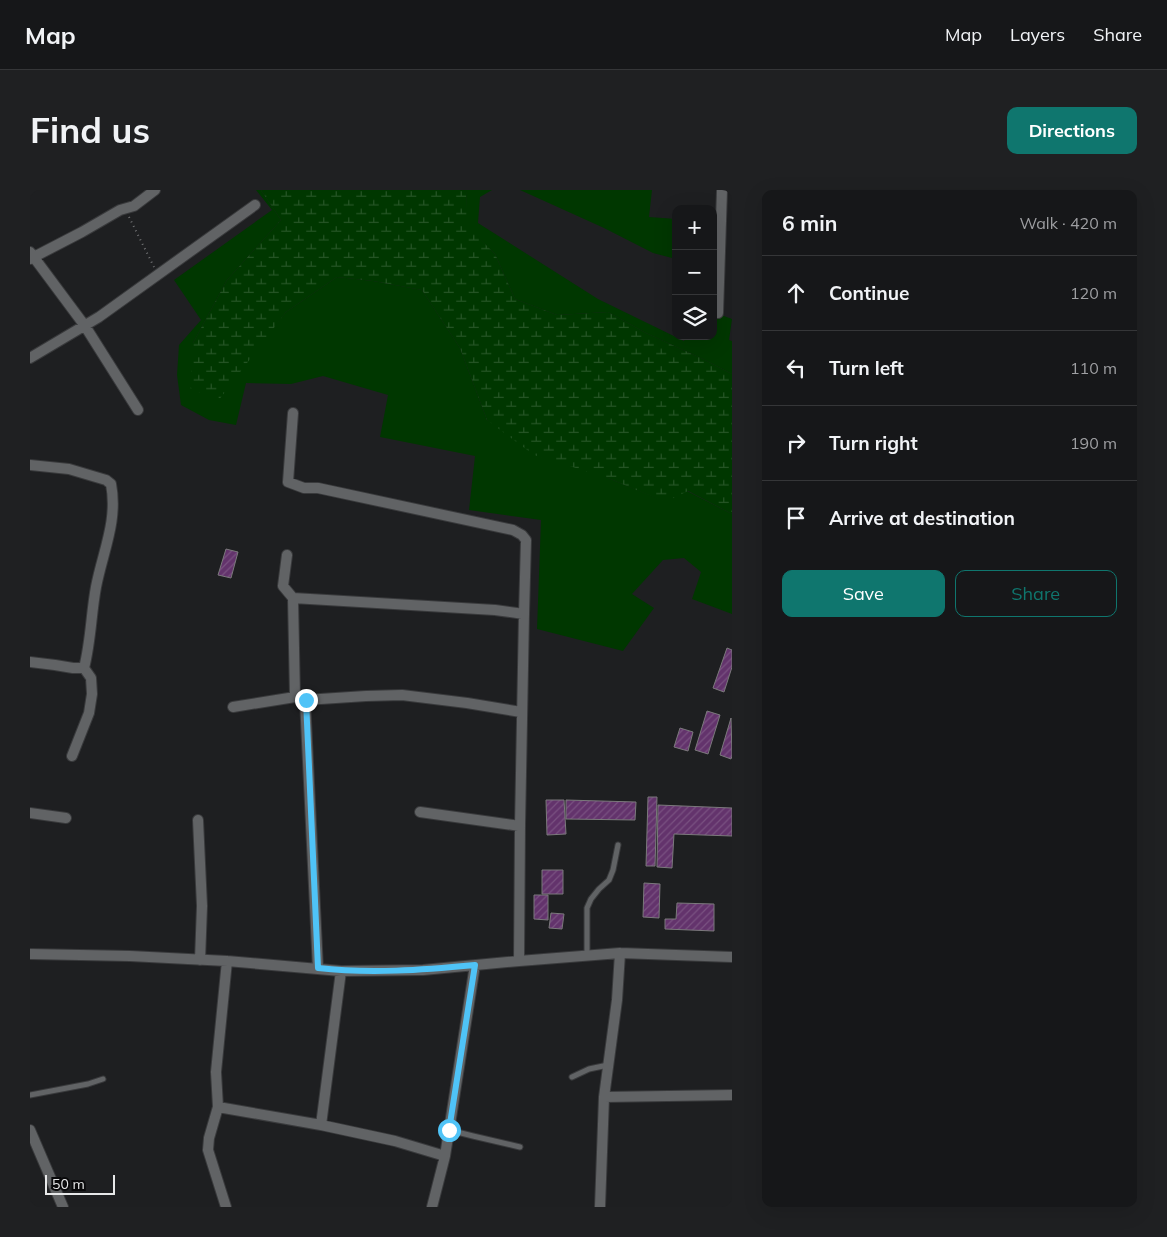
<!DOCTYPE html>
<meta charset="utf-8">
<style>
body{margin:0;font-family:Mulish,sans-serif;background:#1f2022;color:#f1f3f6}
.controls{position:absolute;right:15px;top:15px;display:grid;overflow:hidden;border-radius:10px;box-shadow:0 5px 20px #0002}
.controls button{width:45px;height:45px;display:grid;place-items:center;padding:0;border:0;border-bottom:1px solid #353638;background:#161719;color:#f1f3f6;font:25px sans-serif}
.scale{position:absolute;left:15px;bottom:12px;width:70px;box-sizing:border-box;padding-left:5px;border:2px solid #e7e8e9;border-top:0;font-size:14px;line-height:18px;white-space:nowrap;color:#e7e8e9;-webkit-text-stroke:4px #09090a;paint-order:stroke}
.stop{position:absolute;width:15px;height:15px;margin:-11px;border:4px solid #4fc3f7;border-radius:50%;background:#fff}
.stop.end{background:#4fc3f7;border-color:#fff;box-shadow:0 1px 5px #0008}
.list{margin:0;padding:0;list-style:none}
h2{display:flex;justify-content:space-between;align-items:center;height:65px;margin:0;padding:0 20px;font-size:21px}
h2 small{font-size:16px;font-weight:400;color:#9e9fa2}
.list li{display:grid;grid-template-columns:32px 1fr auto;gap:15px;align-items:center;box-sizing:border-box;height:75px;padding:0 20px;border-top:1px solid #353638}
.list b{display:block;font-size:19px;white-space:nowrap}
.list em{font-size:16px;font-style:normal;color:#9e9fa2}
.actions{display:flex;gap:10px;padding:15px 20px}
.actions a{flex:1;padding:11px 0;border:1px solid #0f766e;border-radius:10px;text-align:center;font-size:18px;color:#0f766e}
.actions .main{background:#0f766e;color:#fff}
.icon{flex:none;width:28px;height:28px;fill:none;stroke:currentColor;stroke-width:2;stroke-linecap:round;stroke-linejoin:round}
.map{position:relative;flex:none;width:702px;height:1017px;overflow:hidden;border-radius:10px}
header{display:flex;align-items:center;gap:30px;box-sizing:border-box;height:70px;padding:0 25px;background:#161719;border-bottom:1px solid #353638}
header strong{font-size:24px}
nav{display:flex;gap:28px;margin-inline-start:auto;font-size:18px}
.intro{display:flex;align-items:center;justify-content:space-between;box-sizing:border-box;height:120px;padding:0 30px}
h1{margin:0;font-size:35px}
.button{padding:12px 22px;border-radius:10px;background:#0f766e;color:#fff;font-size:18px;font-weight:700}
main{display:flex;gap:30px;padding:0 30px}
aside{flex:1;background:#161719;border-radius:10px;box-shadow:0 5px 20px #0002}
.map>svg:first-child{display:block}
</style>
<header>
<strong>Map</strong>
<nav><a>Map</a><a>Layers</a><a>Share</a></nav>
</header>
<div class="intro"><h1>Find us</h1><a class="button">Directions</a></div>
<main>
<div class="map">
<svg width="702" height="1017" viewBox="0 0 702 1017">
<defs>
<pattern id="wetland-marsh" width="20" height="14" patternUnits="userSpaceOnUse" patternTransform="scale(1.25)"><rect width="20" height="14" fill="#003700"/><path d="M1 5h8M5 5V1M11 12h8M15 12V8" fill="none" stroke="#255425"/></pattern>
<pattern id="building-hatch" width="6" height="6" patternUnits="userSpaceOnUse" patternTransform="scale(1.25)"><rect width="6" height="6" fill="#63336c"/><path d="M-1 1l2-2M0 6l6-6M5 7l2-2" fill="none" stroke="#795181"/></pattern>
</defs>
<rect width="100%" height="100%" fill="#1e1f21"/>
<path fill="#003700" d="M226,0h5l20,30 -54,60 -34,63 66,2 27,-33 51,-35 36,4 49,9 38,58 27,72 121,58 56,23 23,-10 45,23v100l-40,-15 9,-27 -17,-14 -21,2 -31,34 22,14 -31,43 -86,-22 4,-109 -72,-10 6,-54 -95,-19 8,-42 -65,-19 -32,8 -45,-1 -10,42 -27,-5 -28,-15 -4,-30 2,-30 22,-25 -27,-40 98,-70z
M436,0h26l-12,7 -2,26 120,76 86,42 2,-5h27v-24l19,7 -3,21 3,1v33l-29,-15 -57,-26 -38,-21 -51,3 -42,-16 -20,-45 -28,-27z
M490,0h132l-3,27 27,2v40l-23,-6 -49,-25z"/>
<path fill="url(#wetland-marsh)" d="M231,0h205l2,37 27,27 20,45 42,16 51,-3 38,21 57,26 29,15v140l-44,-23 -23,11 -57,-24 -74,-23 -47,-35 -27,-72 -38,-58 -49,-9 -36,-4 -51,35 -68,89 -28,-13 3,-45 34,-63 54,-60z"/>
<path fill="url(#building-hatch)" stroke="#7b797c" d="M196,359l12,3 -7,26 -13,-3z
M697,458l5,2v17l-8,25 -11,-4z
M677,521l13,4 -12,39 -13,-4z
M701,528l1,38 -1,3 -11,-4z
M650,538l13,4 -5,19 -14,-4z
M618,607h9l-2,69h-9z
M516,610h18l2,34 -19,1z
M536,610l70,2 -1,18 -69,-1z
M628,615l74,3v28l-58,-2 -2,34 -15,-1z
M512,680h21v24h-21z
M614,693l16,1 -1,34 -16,-1z
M504,705h14v25l-14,-1z
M647,713l37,1v27l-49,-2v-10h11z
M521,723l13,1 -2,15 -13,-1z"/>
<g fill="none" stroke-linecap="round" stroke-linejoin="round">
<defs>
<path id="service" d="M557,765v-47l4,-9 8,-10 10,-9 4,-10 5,-25
M542,887l17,-8 19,-4
M0,905l58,-11 15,-5
M419,940l24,6 47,11"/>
<path id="minor" d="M0,62l55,74 53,84
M0,69l52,-27 38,-22 14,-4 21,-16
M688,123l4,-123
M0,168l69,-41 156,-112
M263,223l-5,69 16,6h14l195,42 9,5 4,5 -2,74
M0,275l39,4 37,11 5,4c7,37 -8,67 -15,103 -5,27 -5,54 -12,81l7,10 1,16 -3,19 -17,43
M257,365l-4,31 10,12 202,12 29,4 -4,212 -1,135
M263,408l2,99
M0,472l25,3 18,3h11
M275,510l13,269
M203,517l62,-10 10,3 61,-4 36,-1 65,8 54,9
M390,622l100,14
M0,623l36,5
M168,630l4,86 -2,54
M0,764l100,2 97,5 114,10 82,-1 96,-9 101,-8 112,4
M197,771l-11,111 2,35 103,18 74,16 50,15
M574,907l128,-2
M188,917l-9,31 -1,12 18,57
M291,935l20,-154
M0,940l33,77
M402,1017l13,-51 30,-191
M570,1017l4,-110 13,-97 3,-47"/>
</defs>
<use href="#service" stroke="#393a3c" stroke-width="7"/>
<use href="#minor" stroke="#393a3c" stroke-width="12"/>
<path stroke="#737476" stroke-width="2" stroke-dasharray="1 4" stroke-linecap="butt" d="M99,27l25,50"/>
<use href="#service" stroke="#616365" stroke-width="5"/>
<use href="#minor" stroke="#616365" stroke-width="10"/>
</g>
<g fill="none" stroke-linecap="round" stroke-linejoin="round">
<path stroke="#4fc3f7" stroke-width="6" d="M276,510l12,268c52,6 105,2 157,-3l-26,165"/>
</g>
</svg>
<div class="controls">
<button>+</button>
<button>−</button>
<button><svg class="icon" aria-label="layers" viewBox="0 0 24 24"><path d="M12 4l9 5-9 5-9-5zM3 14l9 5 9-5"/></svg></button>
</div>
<div class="scale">50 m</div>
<div class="stop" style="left:419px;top:940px"></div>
<div class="stop end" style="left:276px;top:510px"></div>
</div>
<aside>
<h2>6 min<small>Walk · 420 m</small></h2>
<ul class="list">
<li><svg class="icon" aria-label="ahead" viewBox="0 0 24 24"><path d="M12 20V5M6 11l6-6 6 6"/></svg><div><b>Continue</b></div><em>120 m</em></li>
<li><svg class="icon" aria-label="left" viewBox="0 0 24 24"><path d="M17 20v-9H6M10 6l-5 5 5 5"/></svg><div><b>Turn left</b></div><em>110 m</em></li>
<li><svg class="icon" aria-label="right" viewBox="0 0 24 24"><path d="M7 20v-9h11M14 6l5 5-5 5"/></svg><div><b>Turn right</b></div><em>190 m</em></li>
<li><svg class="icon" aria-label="arrive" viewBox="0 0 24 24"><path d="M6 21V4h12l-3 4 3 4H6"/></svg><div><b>Arrive at destination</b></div></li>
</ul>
<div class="actions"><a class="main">Save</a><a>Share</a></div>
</aside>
</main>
